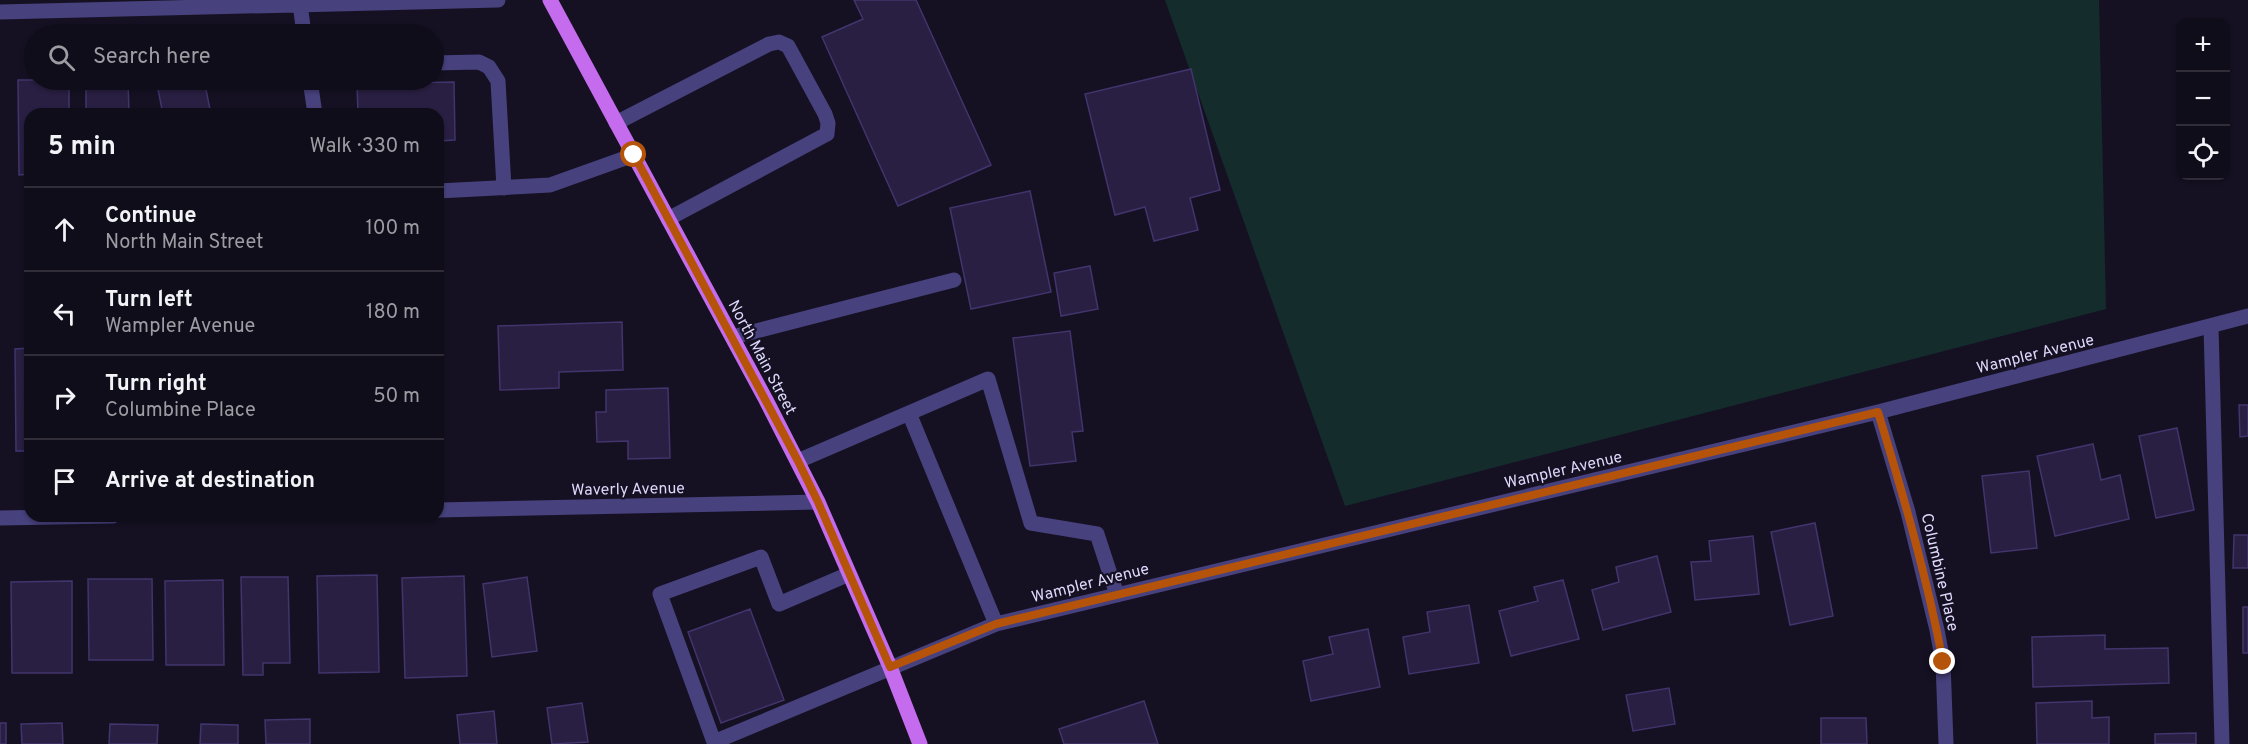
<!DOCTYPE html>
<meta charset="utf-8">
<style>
body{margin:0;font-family:Overpass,sans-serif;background:#191623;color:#f1f3f6}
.controls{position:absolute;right:18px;top:18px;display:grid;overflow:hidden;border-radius:12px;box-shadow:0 2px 4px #0004}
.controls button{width:54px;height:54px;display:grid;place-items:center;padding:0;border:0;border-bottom:2px solid #302d39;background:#100d1a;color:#f1f3f6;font:30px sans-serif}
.stop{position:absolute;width:18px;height:18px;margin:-14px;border:4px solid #b45309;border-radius:50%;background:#fff}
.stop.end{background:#b45309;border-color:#fff;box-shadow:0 2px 6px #0008}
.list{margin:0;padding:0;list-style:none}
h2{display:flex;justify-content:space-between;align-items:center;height:78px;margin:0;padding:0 24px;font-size:26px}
h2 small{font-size:20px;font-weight:400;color:#9c9ca2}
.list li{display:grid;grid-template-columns:39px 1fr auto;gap:18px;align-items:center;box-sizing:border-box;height:84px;padding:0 24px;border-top:2px solid #302d39}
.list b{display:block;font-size:22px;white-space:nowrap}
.list p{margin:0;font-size:20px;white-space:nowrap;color:#9c9ca2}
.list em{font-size:20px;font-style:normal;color:#9c9ca2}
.icon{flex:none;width:33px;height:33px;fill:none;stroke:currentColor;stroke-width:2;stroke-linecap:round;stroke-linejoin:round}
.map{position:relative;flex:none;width:2248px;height:744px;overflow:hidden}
.search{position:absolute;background:#100d1a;box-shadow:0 2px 4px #0004;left:24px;top:24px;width:420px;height:66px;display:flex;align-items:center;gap:15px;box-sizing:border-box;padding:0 21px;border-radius:33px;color:#9c9ca2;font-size:22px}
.panel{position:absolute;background:#100d1a;box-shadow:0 2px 4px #0004;left:24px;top:108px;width:420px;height:414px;border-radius:18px}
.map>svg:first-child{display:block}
</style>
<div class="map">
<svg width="2248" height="744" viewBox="0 0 2248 744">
<rect width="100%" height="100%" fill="#151123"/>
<path fill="#152c2d" d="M1165,0h934l7,309 -761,197z"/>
<path fill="#291f42" stroke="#42346c" stroke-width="1.5" d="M854,0h62l75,165 -93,41 -76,-169 41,-18z
M1191,69l29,121 -30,8 8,32 -44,11 -9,-34 -30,8 -30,-121z
M18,80h51v34h-39v60l-11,1z
M86,80h42l1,34h-43z
M156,80h48l7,34h-48z
M454,82l1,58 -17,1v-27h-80l-1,-30z
M1030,191l21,101 -80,17 -21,-101z
M1090,266l8,43 -37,7 -7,-43z
M622,322l1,48 -64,2v16l-59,2 -2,-64z
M1070,331l13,100 -11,1 4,29 -46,5 -17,-128z
M30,348v103h-14l-1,-102z
M668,388l2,70 -42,1v-18l-31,1 -1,-30h10v-22z
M2239,405h9v31l-8,1z
M2177,428l17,82 -38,8 -17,-82z
M2093,444l8,36 19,-5 9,44 -74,17 -18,-80z
M2029,471l8,77 -46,5 -9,-77z
M1815,523l18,93 -43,9 -19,-93z
M2234,535h14v33h-15z
M1753,536l6,58 -64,6 -4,-38 20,-1 -2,-20z
M1657,556l14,56 -68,18 -11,-40 27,-8 -3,-15z
M377,575l2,97 -60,1 -2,-97z
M464,576l3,100 -62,2 -3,-100z
M241,577h47l2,86h-27v12h-20z
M527,577l10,74 -45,6 -9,-73z
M88,579h64l1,81h-64z
M223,580l1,85h-58l-1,-84z
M1563,580l16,59 -68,17 -12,-45 39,-10 -4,-14z
M72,581v92h-60l-1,-91z
M1469,605l10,58 -70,11 -6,-37 27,-5 -3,-20z
M2243,607h5v46h-5z
M750,609l34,91 -63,23 -33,-91z
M1368,629l12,58 -69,14 -8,-40 30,-7 -4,-17z
M2105,635v14l63,-1 1,35 -136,4 -1,-50z
M1669,688l6,36 -42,7 -7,-36z
M1144,701l14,43h-94l-5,-15z
M2092,701v17l17,-1v27h-72l-1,-41z
M582,703l6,39 -36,2 -5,-36z
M494,711l3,33h-37l-3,-29z
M1821,718h45l1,26h-46z
M310,719v25h-44l-1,-24z
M0,723h6v21h-6z
M62,723l1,21h-41l-1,-20z
M110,724l48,1 -1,19h-48z
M201,724l37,1v19h-38z
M2196,733v11h-41v-10z"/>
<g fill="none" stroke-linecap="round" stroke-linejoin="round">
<path stroke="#47417d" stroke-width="15" d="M300,4l4,30
M0,12l498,-12
M434,63l45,-1 10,5 9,14 6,107
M310,80l5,34
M616,123l153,-79 10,-2 9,4 37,68 3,9 -1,11 -159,85
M438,191l112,-6 84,-30
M2211,326l11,418
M733,337l221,-57
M1878,412l30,100 29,118 6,32 3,82
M909,413l87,211
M798,461l190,-82 43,144 66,11 20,61
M438,510l380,-8
M0,518l113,-2
M849,574l-70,30 -18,-47 -101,37 54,148 282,-118 882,-212 370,-96"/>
<path stroke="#c56bee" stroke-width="15" d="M550,0l216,400 52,102 72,165 30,77"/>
</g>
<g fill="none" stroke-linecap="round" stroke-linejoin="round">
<path stroke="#b45309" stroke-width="8" d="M634,155l164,306 20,41 72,165 106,-43 882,-212c25,82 49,165 65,250"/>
</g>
<g text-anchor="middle" stroke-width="4.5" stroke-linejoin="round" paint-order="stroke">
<g font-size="16" fill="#ded8fb" stroke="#151123">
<text transform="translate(2035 353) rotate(-14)" y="6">Wampler Avenue</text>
<text transform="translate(763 357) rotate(62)" y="6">North Main Street</text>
<text transform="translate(1563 469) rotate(-13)" y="6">Wampler Avenue</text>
<text transform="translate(628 488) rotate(-1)" y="6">Waverly Avenue</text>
<text transform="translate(1941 572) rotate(77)" y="6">Columbine Place</text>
<text transform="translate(1090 582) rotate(-14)" y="6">Wampler Avenue</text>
</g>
</g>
</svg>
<div class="controls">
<button>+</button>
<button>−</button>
<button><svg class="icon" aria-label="locate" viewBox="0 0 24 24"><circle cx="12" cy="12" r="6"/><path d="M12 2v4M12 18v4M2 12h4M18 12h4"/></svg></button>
</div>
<div class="stop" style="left:634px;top:155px"></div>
<div class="stop end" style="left:1943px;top:662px"></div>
<div class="search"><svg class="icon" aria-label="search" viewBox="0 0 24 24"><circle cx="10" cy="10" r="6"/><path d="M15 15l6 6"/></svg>Search here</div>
<section class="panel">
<h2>5 min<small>Walk · 330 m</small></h2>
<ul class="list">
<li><svg class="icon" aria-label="ahead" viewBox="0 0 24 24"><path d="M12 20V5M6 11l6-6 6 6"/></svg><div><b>Continue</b><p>North Main Street</p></div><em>100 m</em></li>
<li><svg class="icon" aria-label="left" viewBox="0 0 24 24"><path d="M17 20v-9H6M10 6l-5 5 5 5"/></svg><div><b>Turn left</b><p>Wampler Avenue</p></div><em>180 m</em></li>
<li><svg class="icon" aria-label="right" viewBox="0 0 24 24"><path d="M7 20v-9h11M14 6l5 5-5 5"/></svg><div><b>Turn right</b><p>Columbine Place</p></div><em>50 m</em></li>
<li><svg class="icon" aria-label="arrive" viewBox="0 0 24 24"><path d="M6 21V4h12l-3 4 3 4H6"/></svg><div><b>Arrive at destination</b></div></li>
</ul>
</section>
</div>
